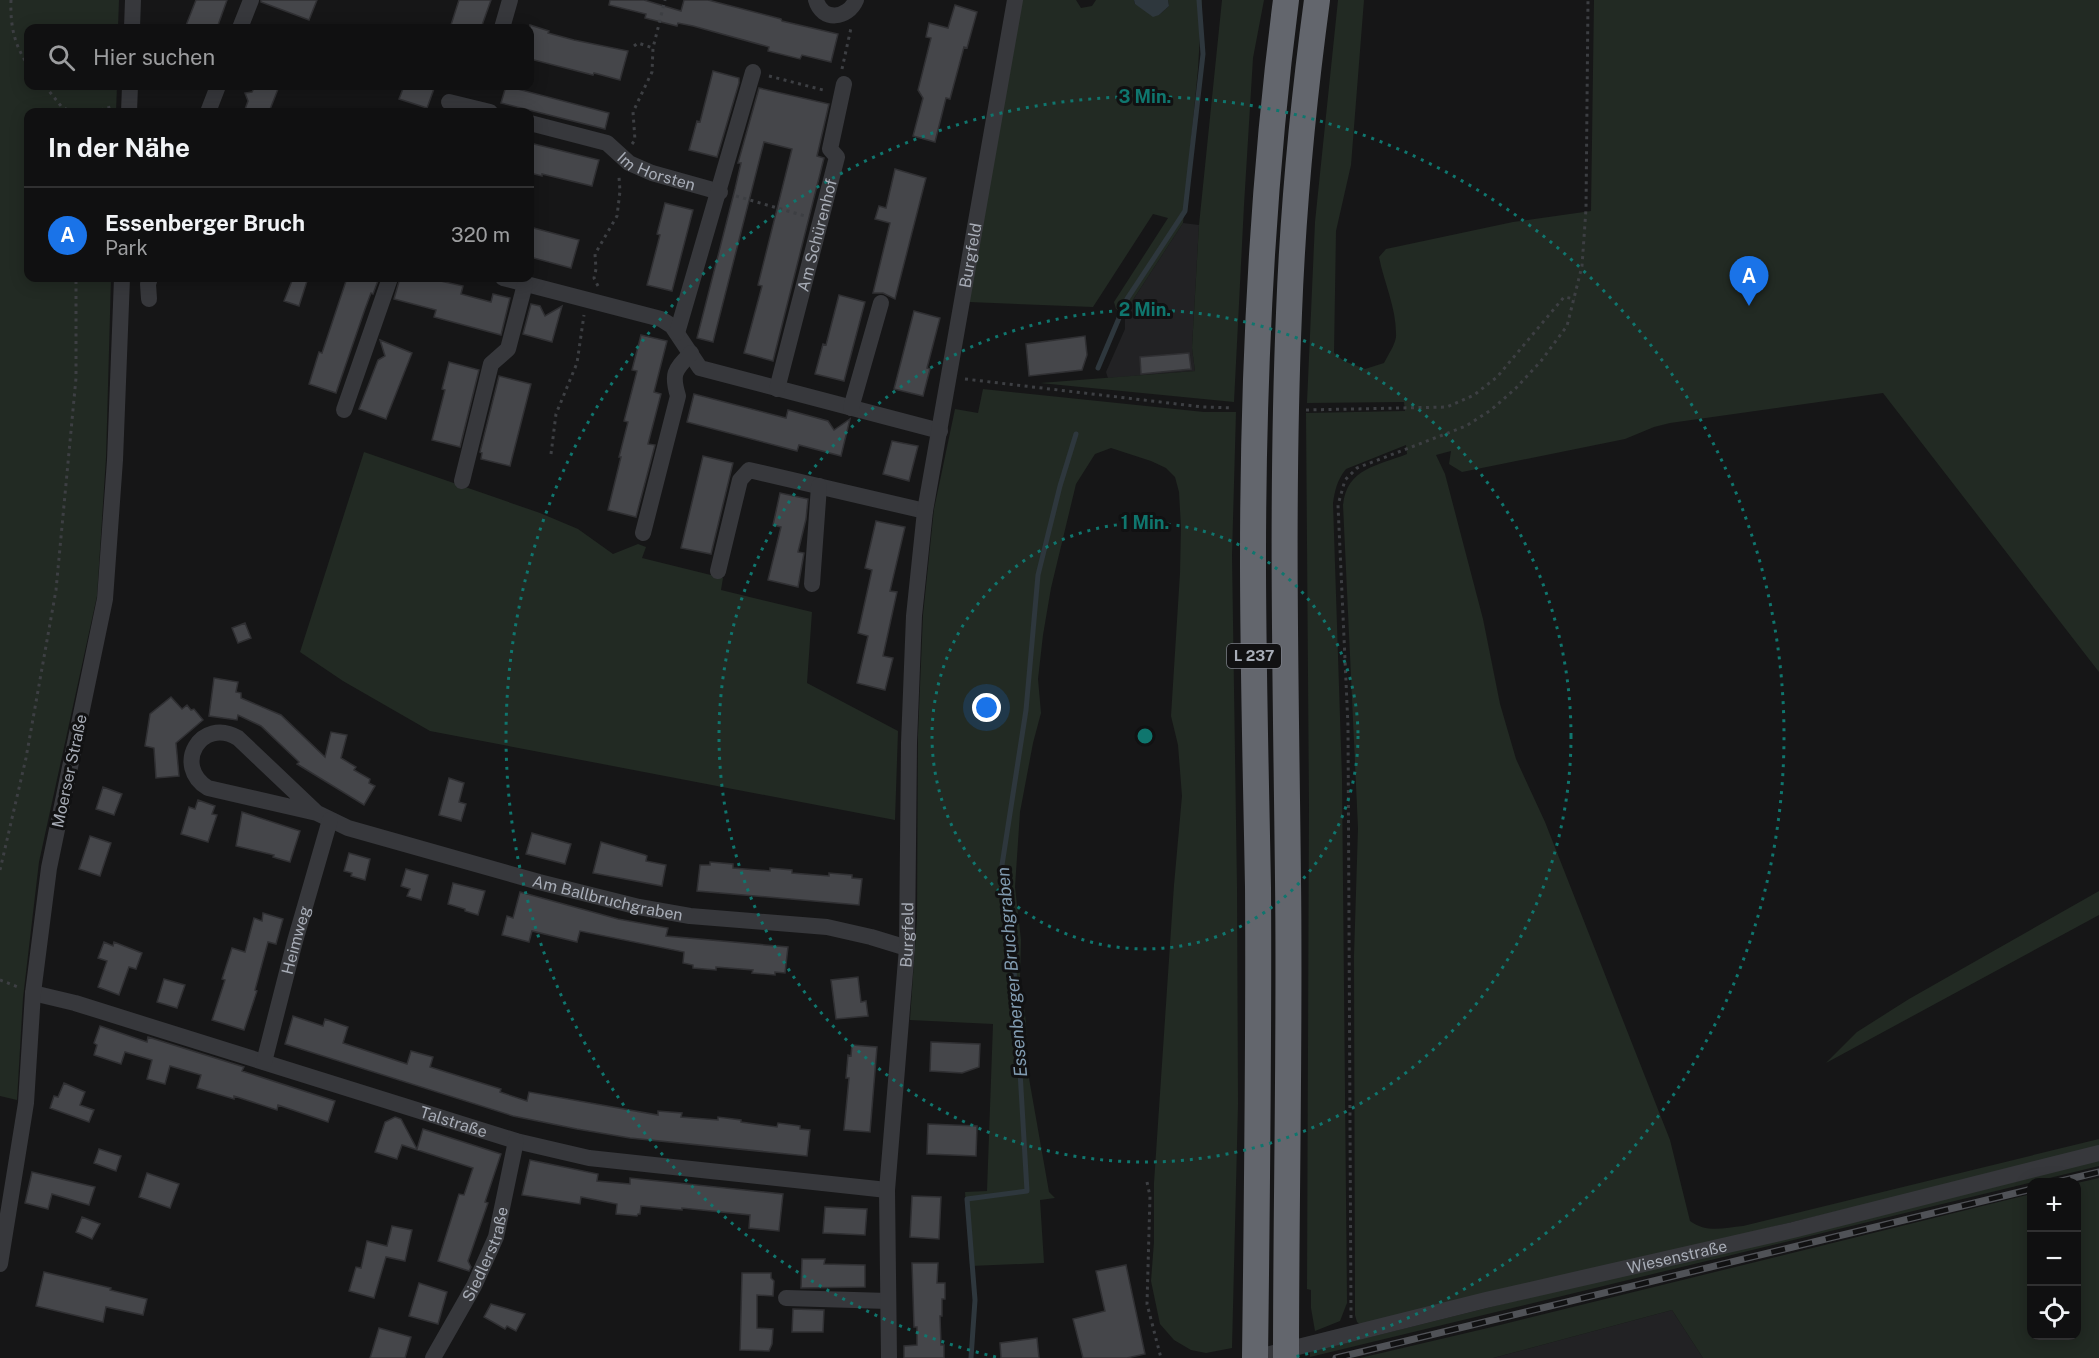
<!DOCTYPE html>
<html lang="de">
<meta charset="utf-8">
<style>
body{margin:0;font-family:"Public Sans",sans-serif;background:#1e1e1f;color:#f1f3f6}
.controls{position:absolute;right:18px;bottom:18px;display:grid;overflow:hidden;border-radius:12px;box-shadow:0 3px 15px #0003}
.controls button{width:54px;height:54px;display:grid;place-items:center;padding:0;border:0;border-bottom:2px solid #303031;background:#101011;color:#f1f3f6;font:30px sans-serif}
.you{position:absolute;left:987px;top:708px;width:21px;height:21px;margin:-15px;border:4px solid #fff;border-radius:50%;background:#1a73e8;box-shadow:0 0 0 9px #1a73e833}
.badge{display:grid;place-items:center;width:39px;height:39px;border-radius:50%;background:#1a73e8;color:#fff;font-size:20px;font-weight:700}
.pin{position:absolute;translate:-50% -50px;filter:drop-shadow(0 2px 3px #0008)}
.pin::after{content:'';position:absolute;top:32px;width:21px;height:18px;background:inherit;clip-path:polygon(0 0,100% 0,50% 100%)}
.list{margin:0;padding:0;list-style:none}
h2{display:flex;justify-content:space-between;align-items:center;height:78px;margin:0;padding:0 24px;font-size:26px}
h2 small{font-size:20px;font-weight:400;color:#9c9d9f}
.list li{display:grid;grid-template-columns:39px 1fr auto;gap:18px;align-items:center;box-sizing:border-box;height:96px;padding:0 24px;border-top:2px solid #303031}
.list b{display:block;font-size:22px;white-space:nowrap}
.list p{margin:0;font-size:20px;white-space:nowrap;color:#9c9d9f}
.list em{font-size:20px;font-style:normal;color:#9c9d9f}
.icon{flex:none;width:33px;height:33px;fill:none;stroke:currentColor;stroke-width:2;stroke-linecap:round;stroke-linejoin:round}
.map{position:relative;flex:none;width:2099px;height:1358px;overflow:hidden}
.search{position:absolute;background:#101011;box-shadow:0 3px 15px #0003;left:24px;top:24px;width:510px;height:66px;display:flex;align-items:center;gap:15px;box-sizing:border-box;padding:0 21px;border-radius:12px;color:#9c9d9f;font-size:22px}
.panel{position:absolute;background:#101011;box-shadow:0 3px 15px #0003;left:24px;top:108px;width:510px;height:174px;border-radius:12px}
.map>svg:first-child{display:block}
</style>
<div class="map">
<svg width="2099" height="1358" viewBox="0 0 2099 1358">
<rect width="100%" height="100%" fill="#161617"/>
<path fill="#222224" d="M1183,223l16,2 -7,123 3,23 -87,7 -2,-6 19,-43v-17z
M1672,1310l31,48h-210z"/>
<path fill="#222a23" d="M0,0h119l-1,28h-90v58h89l-1,26h-88v166h83l-5,180 -9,138 -58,266 -16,136 -6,102 -17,-4z
M1022,0h54l5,8 11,-2 4,-6h38l1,4 24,11 10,-9 -1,-6h34l-4,69 -15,154 -58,89 -9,-3 -2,-7 54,-84 -15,-4 -60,93 -124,-5z
M1222,0h42l-11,58 -9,147 -10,197 -194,-19 155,-12 -3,-23 7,-123z
M1338,0h26l-13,165 -15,66 -2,122 10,8 21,8 19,-6c4,-8 11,-18 12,-26 1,-28 -12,-54 -17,-80l7,-8 127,-27 78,-11 3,-211h505v672l-216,-279 -213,30 -16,4 -29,12 -163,33 -13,-8 2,-13 -15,4 9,19 38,145 17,85 16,55 29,63 125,318 20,81c16,12 34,7 53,5l356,-87v9l-737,178 -5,-4 -2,-7 -1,-359 4,-128 -15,-323c4,-37 34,-39 64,-51l-1,-9 -60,24c-9,11 -11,21 -13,34l9,275 5,525 -7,18 -25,10 -4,-23v-18l-4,-1 2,-482 -3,-394 99,-2 -1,-9 -97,1 8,-181z
M983,389l221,23h32l-4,143 5,332 1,217 -6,244 -26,5 -15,-3 -17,-10 -14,-16 -9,-43 3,-39v-59l20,-298 8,-89 -4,-51 -7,-29 9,-143 1,-46 -2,-35 -4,-15 -9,-9 -15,-7 -40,-13 -16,6 -19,30 -25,104 -8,47 -5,44 3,34 -8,30 -13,69 -5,75 6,53 -1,38 6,44 1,45 22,125 6,6 -15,2 4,63 -74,3 -5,-74 22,-1 6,-167 -83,-4 7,-102 1,-183 5,-120 11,-106 21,-100 23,4z
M364,452l176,61 38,16 35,25 25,-10 8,3 -4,11 81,20 -2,12 91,22 -5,71 91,48 -3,89 -465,-89 -87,-50 -43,-29z
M2099,891v24l-273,148 31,-31 52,-33z
M2099,1156v10l-789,191v-5z
M2099,1178v180h-396l-31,-48 -179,48h-133l132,-31 539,-133 1,142h44l1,-153z"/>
<path fill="#2e373d" d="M1134,0h34l1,6 -10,9 -6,2 -18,-13z"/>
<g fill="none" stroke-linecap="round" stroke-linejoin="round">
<path stroke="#2e373d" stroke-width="5" d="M1098,368l29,-69 58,-88 18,-157 -4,-54
M971,1358l4,-58 -8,-101 60,-8 -15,-256 -10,-70 24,-155 12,-135 22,-89 16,-52"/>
</g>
<path fill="#45464a" stroke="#303033" stroke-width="1.5" d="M196,0h31l-10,28h-32z
M261,0h56l-8,20 -48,-18z
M459,0h32l-10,28h-31z
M610,0h34l37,11 3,-11h24l73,19 1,2 56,13 -7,28 -29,-7 -2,4 -32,-8 1,-4 -76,-21 -15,-3 -1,3 -32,-8 1,-4 -37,-9z
M955,5l22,7 -10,36 -3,-1 -14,52 -4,-1 -11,44 -22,-6 10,-38 -5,-8 13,-52 -5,-1 3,-14 19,5z
M530,25l19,6 -1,2 26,7 54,11 -8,29 -26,-7 -1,2 -63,-16z
M713,71l26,7v5l-22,74 -28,-7 8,-29 3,1z
M255,86h13l10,3 -9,23h-25l4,-11 -3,-8 7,-1z
M404,86h31l-8,22 -28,-9z
M506,86l103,27 -4,16 -104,-26z
M759,88l70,16 -12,52 7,2 -51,203 -29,-8 18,-67 -4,-1 34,-136 -28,-7 -51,200 -16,-4 38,-149 6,-26h-3z
M530,143l69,17 -7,26 -50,-12v2l-12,-3z
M895,169l31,9 -31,121 -12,-6h-10l17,-70 -15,-4 4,-13 7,2z
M665,203l28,7 -21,81 -25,-6 13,-50 -3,-1z
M530,227l49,13 -8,28 -41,-11z
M293,278h15l-9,28 -15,-5z
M347,278h32l-6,16 -2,-1 -6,16 -29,84 -27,-9 10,-32 3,1z
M400,278h27l36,8 -2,8 30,8 2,-8 17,4 -9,37 -67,-18 2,-7 -42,-11z
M839,295l26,7 -21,79 -29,-7 8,-30 3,1z
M531,304l9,2 5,10 17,-10 -10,36 -29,-8z
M914,311l26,7 -13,50 3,1 -7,27 -29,-7z
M641,335l26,6 -13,51 7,2 -13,50 7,1 -19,72 -28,-7 13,-53h-2l9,-35 -4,-1 13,-50 -5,-1z
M1085,336l2,19 -5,15 -53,6 -3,-32z
M380,340l32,13 -26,66 -27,-10 19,-49 7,-4z
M1189,353l2,16 -50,5 -1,-17z
M449,362l30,8 -19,77 -28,-7 13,-50 -3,-1z
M499,376l32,8 -21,82 -29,-7 1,-6 -2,-1z
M694,394l92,24 2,-8 40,11 6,9 16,-11 -9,37 -42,-11 -2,6 -110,-29z
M892,441l26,5 -9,35 -26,-7z
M703,456l30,7 -22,91 -30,-6z
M780,493l28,6 -2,20 -8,33 6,1 -6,34 -30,-7 13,-53 -8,-2z
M876,521l29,6 -15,64 7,1 -14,64 10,2 -8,32 -28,-7 11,-47 -10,-3 14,-63 -7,-2z
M245,623l6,15 -13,5 -6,-15z
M214,678l24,4 -2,10 5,1v5l40,17 44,42 6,-25 16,3 -6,23 15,9 -2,3 16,9 -1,4 6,3 -11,19 -67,-41 2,-2 -38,-36 -23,-11 -1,5 -28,-4z
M171,697l11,12 5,-4 4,5 3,-1 9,11 -27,23 3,33 -23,2 -2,-30 -9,-2 5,-32z
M449,778l15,5 -5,19 7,2 -5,17 -22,-6z
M103,787l19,7 -8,21 -18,-6z
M198,800l17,6 -3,8 5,1 -9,27 -27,-8 8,-27 6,2z
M242,812l58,19 -10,31 -17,-5 1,-2 -38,-9z
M532,833l39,11 -6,20 -39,-10z
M90,836l21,7 -11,33 -21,-7z
M601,842l44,13 2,1 -1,5 20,4 -4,21 -69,-13z
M349,853l21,6 -5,21 -14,-4 1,-3 -8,-2z
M710,862l23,2v4l37,3v-3l22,2v3l37,3v-3l23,2v3l10,1 -3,26 -162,-14 3,-26h10z
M406,869l22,6 -7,25 -14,-4 3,-7 -9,-3z
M453,883l32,8 -7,24 -13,-4v-2l-17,-5z
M520,892l98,27 50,9 -2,8 122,11 -3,26 -10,-1v3l-23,-2 1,-3 -37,-3v3l-23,-2v-3l-10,-2 1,-11 -104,-21 -3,11 -45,-11 -3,11 -27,-7 5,-19 6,2z
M263,913l20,6 -7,25 -8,-2 -13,48 2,1 -13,39 -32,-10 13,-40 -3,-1 10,-31 13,4 9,-34 8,3z
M104,942l9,4 1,-4 28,11 -6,16 -7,-2 -10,28 -21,-8 9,-26 -9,-3z
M858,977l3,25 5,-1 2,15 -32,3 -5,-39z
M164,979l21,6 -8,23 -20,-6z
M293,1016l30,10 2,-7 23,8 -5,16 64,21 4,-13 22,6 -3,10 71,22 -1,3 27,9 2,-9 129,23v-4l24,2 -1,4 37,3v-3l23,3v2l36,5 1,-4 22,3v3l10,1 -3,26 -177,-18 -53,-9 -64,-13 -228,-72z
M100,1026l47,16 1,-5 96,30 -2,4 93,30 -7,21 -50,-17 -1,5 -43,-14v3l-37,-11 4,-13 -31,-9 -5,18 -18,-5 5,-19 -27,-8 -4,12 -27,-9 3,-10 -3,-2z
M931,1042l49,2 -1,23 -17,6 -32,-2z
M852,1045l25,2 -7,85 -26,-2 5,-52h-3l2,-23 3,1z
M64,1083l21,9 -5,13 14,5 -5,12 -39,-14 4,-12 4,1z
M395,1117l6,2 16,30 6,-20 78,25 -16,48 3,1 -20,58 3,6 -2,4 -31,-10 21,-67 5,1 9,-27 -71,-23 -5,14 -22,-7 10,-30z
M928,1124l49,2 -1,30 -49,-2z
M99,1149l22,7 -5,15 -22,-8z
M530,1160l68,14 -1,7 33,3v-6l153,16 -4,37 -30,-3 1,-13 -68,-7v2l-41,-4 -1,8h-2l-1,2 -21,-2 1,-10 -36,-7 -1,7 -58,-9z
M32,1172l63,15 -6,18 -37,-11 -4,15 -23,-6z
M147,1173l32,11 -9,24 -31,-11z
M912,1196l29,1 -2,42 -29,-2z
M825,1207l42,2 -2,26 -42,-2z
M82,1217l18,7 -8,15 -16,-7z
M392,1226l20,4 -7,31 -19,-4 -12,41 -25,-7 7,-24 5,1 6,-27 20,5z
M802,1259h23l-1,5 41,1v22l-64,1z
M912,1263h26l-1,20h8v16h-3v17h-2l1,29h3v13h-40v-12l13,-1v-18h-3z
M1126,1265l19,89 -18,4h-44l-10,-39 32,-8 -9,-40z
M44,1272l67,16 -1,2 37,9 -4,16 -37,-8 -3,15 -67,-16z
M742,1273h29v5l3,3 -1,15 -16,-1v33l16,1 -1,15 -3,7 -29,-1z
M419,1283l28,9 -9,32 -29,-8z
M491,1304l34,10 -9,17 -9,-5 -2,3 -21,-12z
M793,1309l31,1 -1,22h-31z
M379,1328l32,9 -6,21h-35z
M1037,1338l2,20h-38l-1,-15z"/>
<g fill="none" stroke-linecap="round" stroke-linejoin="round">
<path stroke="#3d3f43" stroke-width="3" stroke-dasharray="3 4.5" stroke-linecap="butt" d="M11,0c-1,24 3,45 17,65
M634,46l4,-3 15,5
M842,69l9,-41
M769,76l58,15
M45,86l16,20 10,6
M93,112l18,-5
M632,144l3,-4 -2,-28 19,-40 1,-24 12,-48
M736,196l69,20
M598,286l-4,-8 2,-9 -1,-15 22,-38 3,-25 -1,-14
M965,379l238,28 30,1
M1306,410l141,-3 27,-12 23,-18 67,-80 11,2
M551,454l5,-40 21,-51 7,-48
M0,870l26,-112 30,-168 20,-212v-100
M0,980l18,7
M1147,1182l3,14 -3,108 14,54
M1351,1318l-3,-592 -10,-221 7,-25 12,-12 109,-42 25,-16 25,-22 25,-27 26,-35 15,-60 4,-57 2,-209"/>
<g stroke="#37383c" stroke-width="16">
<path d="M816,0c6,22 32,19 40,0"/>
<path d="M132,28l1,-28"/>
<path d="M240,28l11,-28"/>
<path d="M502,28l8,-28"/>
<path d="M449,102l41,10"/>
<path d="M129,112l1,-26"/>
<path d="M208,112l10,-26"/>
<path id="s1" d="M530,123l77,20 22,20 23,10 68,19"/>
<path d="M503,278l158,41 11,7 28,42 240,63"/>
<path d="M149,299l-1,-15 2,-6"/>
<path d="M677,333l76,-261"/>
<path id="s2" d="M777,389l60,-232 -7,-8 14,-65"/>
<path d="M851,408l30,-105"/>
<path d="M344,410l46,-132"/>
<path d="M462,481l29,-117 17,-15 17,-65"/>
<path d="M643,533l35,-137c-7,-23 -3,-26 13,-43"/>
<path d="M718,571l22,-91 9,-10 176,41"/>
<path d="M812,584l7,-98"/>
<path id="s3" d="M317,813l-109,-25c-36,-22 -7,-72 30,-50l79,75 31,15 191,54 100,25 51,9 137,11 44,10 36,11"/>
<path id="s4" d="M33,993l42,10 441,138 73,17 298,32"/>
<path id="s5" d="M264,1062l31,-121 35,-121"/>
<path d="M0,1264l26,-161 7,-110 16,-125 56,-269 10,-139 7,-182"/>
<path d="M786,1298l102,3"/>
<path id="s6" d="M433,1358l41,-72 22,-49 20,-96"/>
<path id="s7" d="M889,1358l-2,-168 20,-242 2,-205 5,-127 11,-105 90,-511"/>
<path id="s8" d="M1254,1358l232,-58 307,-70 306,-77"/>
</g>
<path stroke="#63666d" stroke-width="26" d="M1255,1358c2,-157 4,-314 3,-471 -2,-110 -5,-219 -5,-328 0,-187 9,-374 33,-559
M1286,1358c0,-159 4,-319 2,-478 -2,-189 -7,-378 1,-567 4,-105 14,-209 28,-313"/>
<defs>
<path id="rail" d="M2057,1182l42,-10
M1336,1358l696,-169"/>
</defs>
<use href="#rail" stroke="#505257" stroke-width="7"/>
<use href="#rail" stroke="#111112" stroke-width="4.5" stroke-dasharray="14" stroke-linecap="butt"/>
</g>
<g fill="none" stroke="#0f766e" stroke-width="3" stroke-dasharray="3 6">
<circle cx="1145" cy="736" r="213"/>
<circle cx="1145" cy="736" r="426"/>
<path d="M996 1357A639 639 0 1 1 1294 1357"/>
</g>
<g text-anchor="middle" stroke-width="6" stroke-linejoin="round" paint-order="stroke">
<rect fill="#111112" stroke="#7b7e86" stroke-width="1.5" x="1227" y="644" width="54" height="24" rx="4.5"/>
<g font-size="15" font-weight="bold" fill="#a8adb7">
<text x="1254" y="661">L 237</text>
</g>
<g font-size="16" fill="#a8adb7" stroke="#111112">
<text dy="6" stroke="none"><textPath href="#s1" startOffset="138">Im Horsten</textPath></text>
<text dy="6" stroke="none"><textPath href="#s2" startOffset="159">Am Schürenhof</textPath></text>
<text dy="6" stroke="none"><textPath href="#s7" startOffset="1108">Burgfeld</textPath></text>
<text transform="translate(69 771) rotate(-78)" y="6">Moerser Straße</text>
<text dy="6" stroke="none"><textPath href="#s3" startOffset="621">Am Ballbruchgraben</textPath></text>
<text dy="6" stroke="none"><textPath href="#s7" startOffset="424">Burgfeld</textPath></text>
<text dy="6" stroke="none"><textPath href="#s5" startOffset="126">Heimweg</textPath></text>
<text dy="6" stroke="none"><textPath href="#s4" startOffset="440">Talstraße</textPath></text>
<text dy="6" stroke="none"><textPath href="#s6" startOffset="117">Siedlerstraße</textPath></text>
<text dy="6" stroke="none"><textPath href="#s8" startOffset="435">Wiesenstraße</textPath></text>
</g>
<g font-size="18" font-style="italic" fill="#819bb0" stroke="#111112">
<text transform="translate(1012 972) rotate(-95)" y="6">Essenberger Bruchgraben</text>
</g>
</g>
<circle cx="1145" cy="736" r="9" fill="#0f766e" stroke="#111112" stroke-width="3"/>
<g font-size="18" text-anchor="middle" font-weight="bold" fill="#0f766e" stroke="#111112" stroke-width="6" stroke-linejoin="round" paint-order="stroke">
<text x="1145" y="103">3 Min.</text>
<text x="1145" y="316">2 Min.</text>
<text x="1145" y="529">1 Min.</text>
</g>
</svg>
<div class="controls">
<button>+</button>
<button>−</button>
<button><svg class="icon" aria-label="locate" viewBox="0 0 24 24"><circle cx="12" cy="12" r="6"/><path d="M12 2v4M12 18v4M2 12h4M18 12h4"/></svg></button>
</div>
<div class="you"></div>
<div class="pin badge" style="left:1749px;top:306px">A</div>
<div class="search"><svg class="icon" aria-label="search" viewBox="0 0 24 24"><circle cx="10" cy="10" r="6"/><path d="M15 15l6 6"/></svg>Hier suchen</div>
<section class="panel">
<h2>In der Nähe<small></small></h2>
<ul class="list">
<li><span class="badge">A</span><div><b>Essenberger Bruch</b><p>Park</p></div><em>320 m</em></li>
</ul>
</section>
</div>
